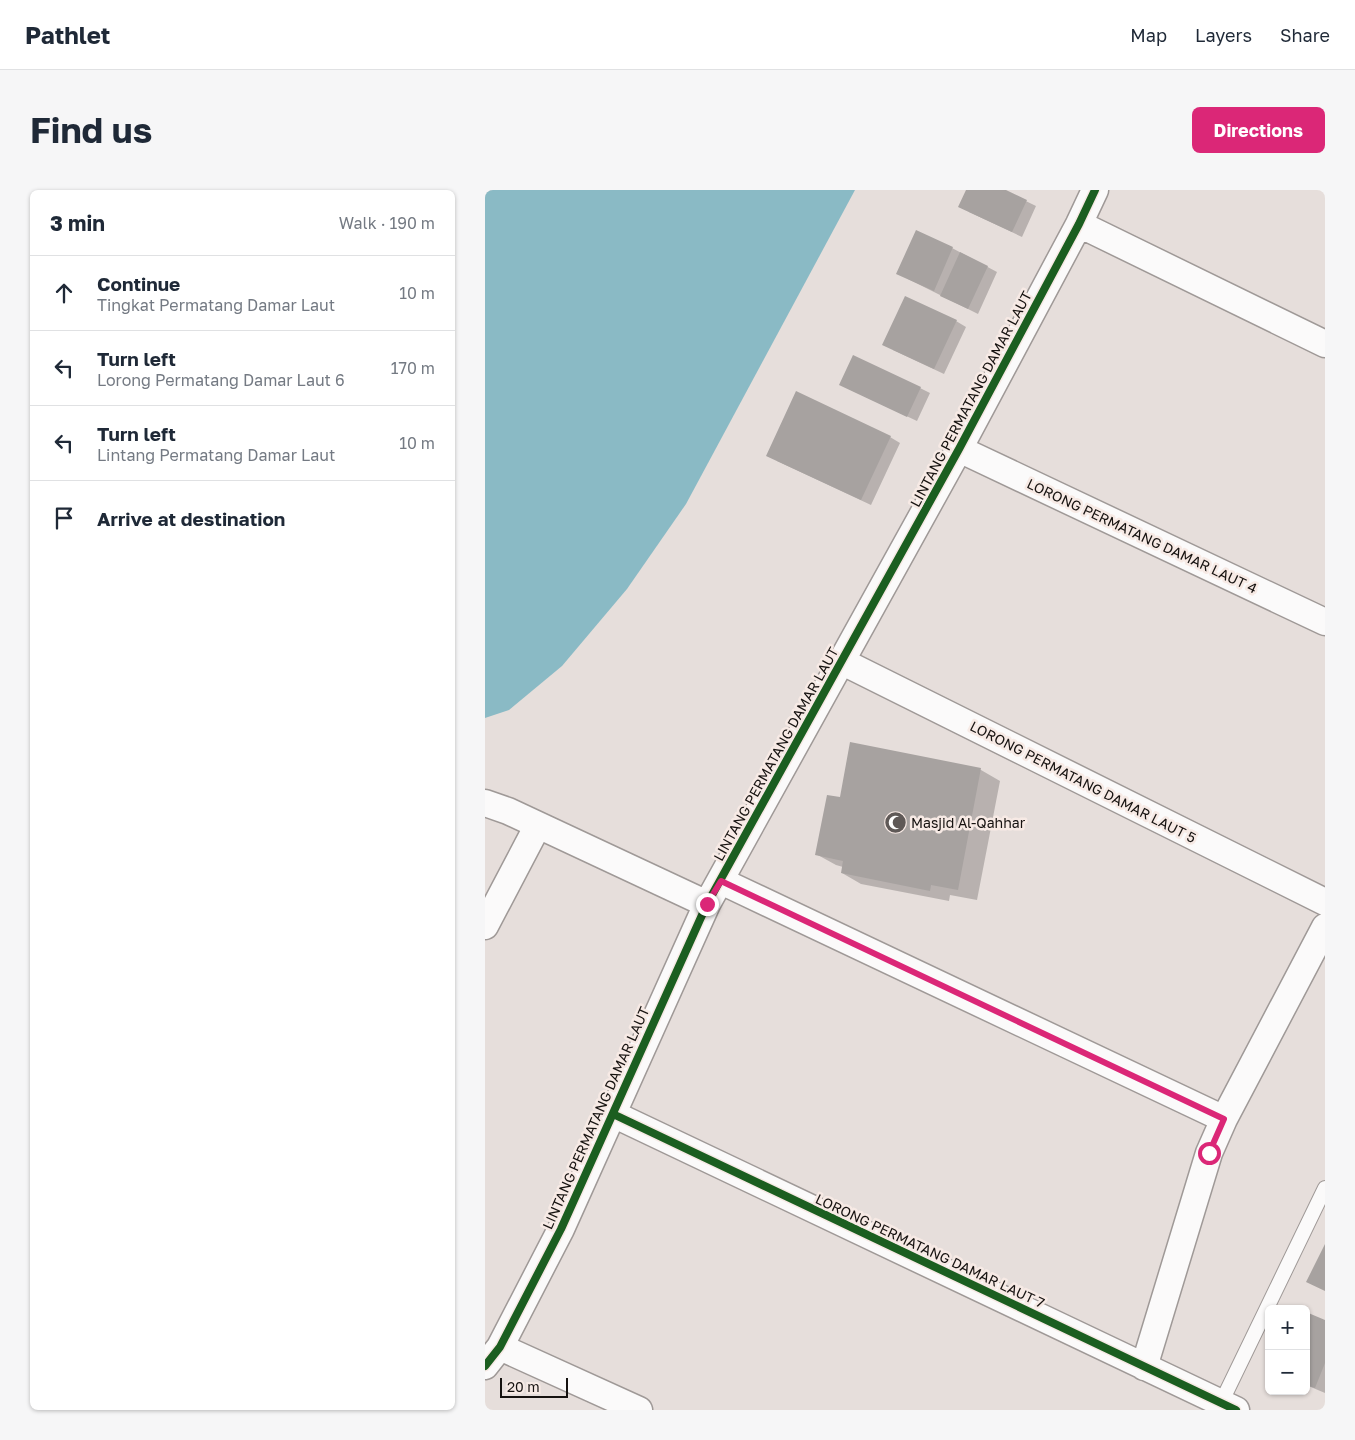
<!DOCTYPE html>
<meta charset="utf-8">
<style>
body{margin:0;font-family:"Golos Text",sans-serif;background:#f6f6f7;color:#1f2937}
.controls{position:absolute;right:15px;bottom:15px;display:grid;overflow:hidden;border-radius:8px;box-shadow:0 1px 4px #0004}
.controls button{width:45px;height:45px;display:grid;place-items:center;padding:0;border:0;border-bottom:1px solid #e0e1e3;background:#fff;color:#1f2937;font:25px sans-serif}
.scale{position:absolute;left:15px;bottom:12px;width:68px;box-sizing:border-box;padding-left:5px;border:2px solid #161210;border-top:0;font-size:14px;line-height:18px;white-space:nowrap;color:#161210;-webkit-text-stroke:4px #f7eae5;paint-order:stroke}
.stop{position:absolute;width:15px;height:15px;margin:-11px;border:4px solid #db2777;border-radius:50%;background:#fff}
.stop.end{background:#db2777;border-color:#fff;box-shadow:0 1px 5px #0008}
.list{margin:0;padding:0;list-style:none}
h2{display:flex;justify-content:space-between;align-items:center;height:65px;margin:0;padding:0 20px;font-size:21px}
h2 small{font-size:16px;font-weight:400;color:#747a83}
.list li{display:grid;grid-template-columns:32px 1fr auto;gap:15px;align-items:center;box-sizing:border-box;height:75px;padding:0 20px;border-top:1px solid #e0e1e3}
.list b{display:block;font-size:19px;white-space:nowrap}
.list p{margin:0;font-size:16px;white-space:nowrap;color:#747a83}
.list em{font-size:16px;font-style:normal;color:#747a83}
.icon{flex:none;width:28px;height:28px;fill:none;stroke:currentColor;stroke-width:2;stroke-linecap:round;stroke-linejoin:round}
.map{position:relative;flex:none;width:840px;height:1220px;overflow:hidden;border-radius:8px}
header{display:flex;align-items:center;gap:30px;box-sizing:border-box;height:70px;padding:0 25px;background:#fff;border-bottom:1px solid #e0e1e3}
header strong{font-size:24px}
nav{display:flex;gap:28px;margin-inline-start:auto;font-size:18px}
.intro{display:flex;align-items:center;justify-content:space-between;box-sizing:border-box;height:120px;padding:0 30px}
h1{margin:0;font-size:35px}
.button{padding:12px 22px;border-radius:8px;background:#db2777;color:#fff;font-size:18px;font-weight:700}
main{display:flex;gap:30px;padding:0 30px}
aside{flex:1;background:#fff;border-radius:8px;box-shadow:0 1px 4px #0004}
.map>svg:first-child{display:block}
</style>
<header>
<strong>Pathlet</strong>
<nav><a>Map</a><a>Layers</a><a>Share</a></nav>
</header>
<div class="intro"><h1>Find us</h1><a class="button">Directions</a></div>
<main>
<aside>
<h2>3 min<small>Walk · 190 m</small></h2>
<ul class="list">
<li><svg class="icon" aria-label="ahead" viewBox="0 0 24 24"><path d="M12 20V5M6 11l6-6 6 6"/></svg><div><b>Continue</b><p>Tingkat Permatang Damar Laut</p></div><em>10 m</em></li>
<li><svg class="icon" aria-label="left" viewBox="0 0 24 24"><path d="M17 20v-9H6M10 6l-5 5 5 5"/></svg><div><b>Turn left</b><p>Lorong Permatang Damar Laut 6</p></div><em>170 m</em></li>
<li><svg class="icon" aria-label="left" viewBox="0 0 24 24"><path d="M17 20v-9H6M10 6l-5 5 5 5"/></svg><div><b>Turn left</b><p>Lintang Permatang Damar Laut</p></div><em>10 m</em></li>
<li><svg class="icon" aria-label="arrive" viewBox="0 0 24 24"><path d="M6 21V4h12l-3 4 3 4H6"/></svg><div><b>Arrive at destination</b></div></li>
</ul>
</aside>
<div class="map">
<svg width="840" height="1220" viewBox="0 0 840 1220">
<rect width="100%" height="100%" fill="#e6dedb"/>
<path fill="#8abac5" d="M0,0h370l-169,314 -59,85 -65,77 -53,44 -24,8z"/>
<path fill="#0003" d="M482,0h36l33,16 -14,31 -53,-25z
M467,58l45,24 -19,42 -70,-35z
M471,131l10,6 -22,47 -51,-24z
M435,198l10,5 -13,28 -66,-31z
M405,247l10,6 -29,62 -94,-44z
M366,554l130,26 19,11 -23,119 -27,-5 -1,6 -88,-17 -19,-11 1,-6 -7,-2 -20,-11 25,-56z
M840,1131v72l-19,-8z"/>
<path fill="#a7a2a0" d="M481,0h40l21,10 -15,32 -54,-25z
M431,40l37,17 -19,44 -38,-17z
M475,62l28,14 -20,43 -28,-13z
M420,106l52,24 -23,49 -52,-24z
M368,165l68,32 -14,30 -68,-32z
M311,201l95,45 -30,64 -95,-44z
M365,552l131,26 -23,122 -27,-5 -1,6 -89,-18 2,-12 -28,-6 12,-60 13,2z
M840,1054v47l-19,-9z
M821,1122l19,8v43l-10,25 -9,-3z"/>
<g fill="none" stroke-linecap="round" stroke-linejoin="round">
<defs>
<path id="service" d="M736,1213l104,-215"/>
<path id="minor" d="M594,34l246,120
M474,259l366,173
M356,471l484,241
M0,613l23,8 199,93
M236,691l503,238
M0,736l53,-101
M128,924l623,296
M15,1157l139,63
M0,1176l15,-19 61,-118 146,-325 252,-455 120,-225 16,-34
M659,1177l65,-214 15,-34 101,-192"/>
</defs>
<use href="#service" stroke="#9f9997" stroke-width="16"/>
<use href="#minor" stroke="#9f9997" stroke-width="29"/>
<use href="#service" stroke="#fbfafa" stroke-width="14"/>
<use href="#minor" stroke="#fbfafa" stroke-width="26"/>
<defs>
<path id="cycleway" d="M128,924l623,296
M0,1176l15,-19 61,-118 146,-325 252,-455 120,-225 16,-34"/>
</defs>
<use href="#cycleway" stroke="#f7eae5" stroke-width="11"/>
<use href="#cycleway" stroke="#1b5e20" stroke-width="8"/>
</g>
<g fill="none" stroke-linecap="round" stroke-linejoin="round">
<path stroke="#db2777" stroke-width="6" d="M222,714l14,-23 503,238 -15,34"/>
</g>
<defs>
<symbol id="mosque-disc" viewBox="-11 -11 22 22"><circle r="9.5" fill="#5f5957" stroke="#f7eae5"/><path d="M3.5-4.9A6 6 0 1 0 3.5 4.9A5 5 0 1 1 3.5-4.9Z" fill="#fff"/></symbol>
</defs>
<g fill-rule="evenodd">
<use href="#mosque-disc" x="398" y="620" width="25" height="25"/>
</g>
<g text-anchor="middle" stroke-width="5" stroke-linejoin="round" paint-order="stroke">
<g font-size="14" fill="#161210" stroke="#f7eae5">
<text transform="translate(486 209) rotate(-62)" y="5">LINTANG PERMATANG DAMAR LAUT</text>
<text transform="translate(657 346) rotate(25)" y="5">LORONG PERMATANG DAMAR LAUT 4</text>
<text transform="translate(291 564) rotate(-61)" y="5">LINTANG PERMATANG DAMAR LAUT</text>
<text transform="translate(598 592) rotate(27)" y="5">LORONG PERMATANG DAMAR LAUT 5</text>
<text transform="translate(111 928) rotate(-66)" y="5">LINTANG PERMATANG DAMAR LAUT</text>
<text transform="translate(445 1061) rotate(25)" y="5">LORONG PERMATANG DAMAR LAUT 7</text>
</g>
<g font-size="14" fill="#161210" stroke="#f7eae5" text-anchor="start">
<text x="426" y="638">Masjid Al-Qahhar</text>
</g>
</g>
</svg>
<div class="controls">
<button>+</button>
<button>−</button>
</div>
<div class="scale">20 m</div>
<div class="stop" style="left:724px;top:963px"></div>
<div class="stop end" style="left:222px;top:714px"></div>
</div>
</main>
